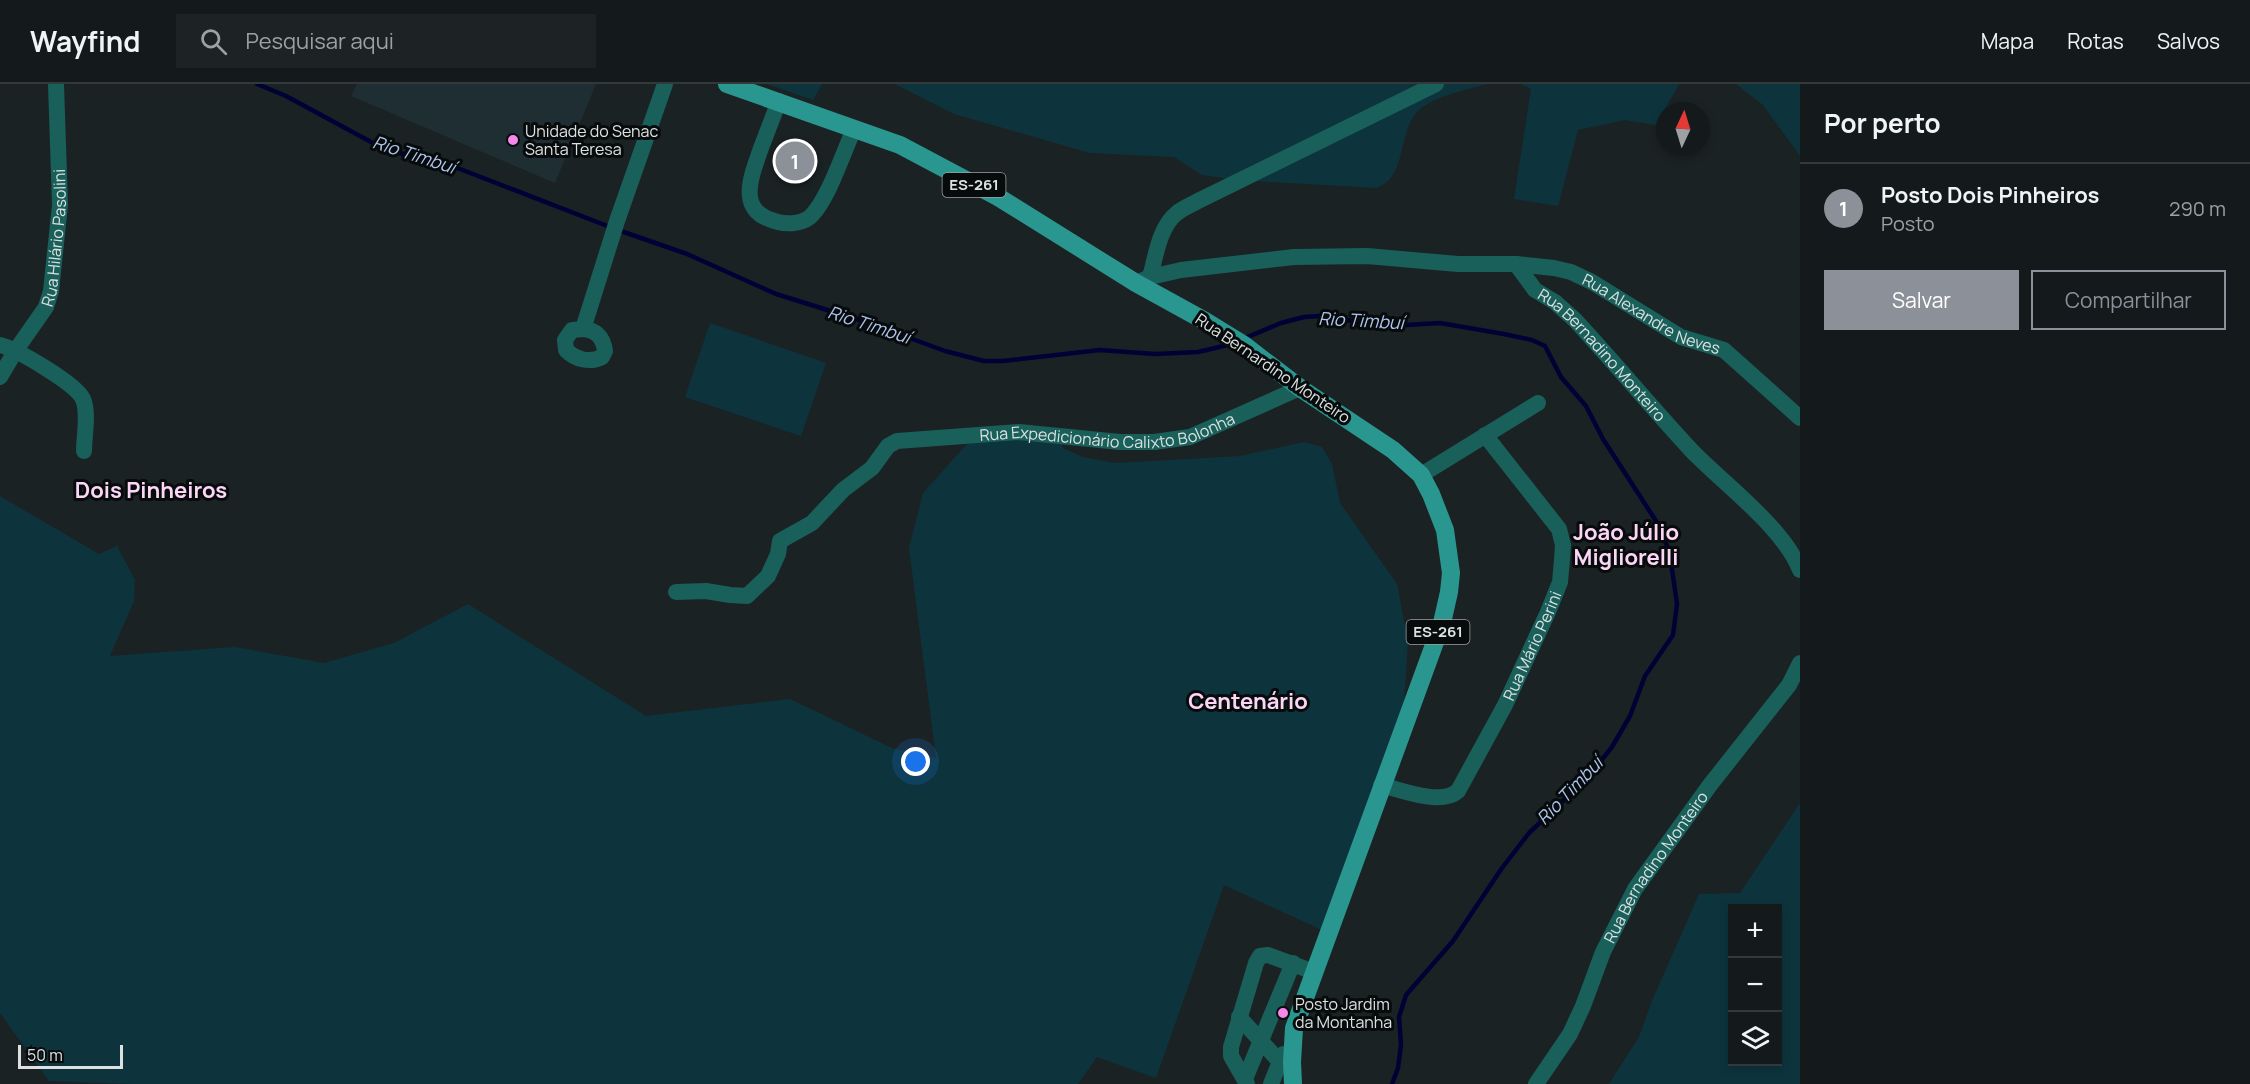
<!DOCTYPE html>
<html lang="pt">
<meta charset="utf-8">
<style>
body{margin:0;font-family:Manrope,sans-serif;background:#1d2324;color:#f1f3f6}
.controls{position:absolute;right:18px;bottom:18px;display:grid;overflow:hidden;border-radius:0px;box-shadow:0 3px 9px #0003}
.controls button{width:54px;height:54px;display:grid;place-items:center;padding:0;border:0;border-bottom:2px solid #33383a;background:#141a1b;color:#f1f3f6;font:30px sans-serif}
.compass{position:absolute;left:1656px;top:18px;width:54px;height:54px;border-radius:50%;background:#141a1b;box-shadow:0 3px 9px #0003;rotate:4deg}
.scale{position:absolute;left:18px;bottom:15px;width:105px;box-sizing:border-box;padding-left:6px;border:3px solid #dce1e2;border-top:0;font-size:16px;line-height:21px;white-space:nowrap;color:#dce1e2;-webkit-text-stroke:4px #080b0c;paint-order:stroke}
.you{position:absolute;left:916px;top:678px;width:21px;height:21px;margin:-15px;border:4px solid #fff;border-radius:50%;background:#1a73e8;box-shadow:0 0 0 9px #1a73e833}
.badge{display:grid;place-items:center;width:39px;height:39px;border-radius:50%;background:#8c9099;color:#fff;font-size:20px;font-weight:700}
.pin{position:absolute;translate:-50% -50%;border:3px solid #fff;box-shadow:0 2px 6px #0006}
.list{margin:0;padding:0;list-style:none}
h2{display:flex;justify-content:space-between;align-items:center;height:78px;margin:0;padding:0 24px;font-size:26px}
h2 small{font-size:20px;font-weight:400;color:#9da1a3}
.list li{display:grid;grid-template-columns:39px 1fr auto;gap:18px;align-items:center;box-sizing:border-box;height:90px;padding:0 24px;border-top:2px solid #33383a}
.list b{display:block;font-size:22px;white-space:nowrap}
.list p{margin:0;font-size:20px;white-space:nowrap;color:#9da1a3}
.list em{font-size:20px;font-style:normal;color:#9da1a3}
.actions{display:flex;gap:12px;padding:18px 24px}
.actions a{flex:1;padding:14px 0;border:2px solid #8c9099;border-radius:0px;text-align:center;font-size:21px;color:#8c9099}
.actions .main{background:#8c9099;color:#fff}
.icon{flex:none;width:33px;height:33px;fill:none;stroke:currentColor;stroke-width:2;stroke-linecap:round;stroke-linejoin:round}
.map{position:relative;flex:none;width:1800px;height:1000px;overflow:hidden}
header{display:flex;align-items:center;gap:36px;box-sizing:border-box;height:84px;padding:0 30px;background:#141a1b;border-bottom:2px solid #33383a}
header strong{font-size:28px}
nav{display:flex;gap:33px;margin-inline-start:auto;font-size:21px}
.search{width:420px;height:54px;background:#1d2324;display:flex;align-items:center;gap:15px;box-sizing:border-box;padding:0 21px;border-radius:0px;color:#9da1a3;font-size:22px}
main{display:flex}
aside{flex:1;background:#141a1b}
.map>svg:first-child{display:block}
</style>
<header>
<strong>Wayfind</strong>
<div class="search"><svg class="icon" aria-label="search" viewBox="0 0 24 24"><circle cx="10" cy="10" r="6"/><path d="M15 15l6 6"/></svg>Pesquisar aqui</div>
<nav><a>Mapa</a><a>Rotas</a><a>Salvos</a></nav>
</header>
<main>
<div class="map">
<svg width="1800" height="1000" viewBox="0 0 1800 1000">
<rect width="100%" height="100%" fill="#1b2224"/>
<path fill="#1f2e32" d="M357,0h239l-41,99 -204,-87z"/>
<path fill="#0d343c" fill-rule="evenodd" d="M767,0h55l-9,16z
M895,0h592c-21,6 -48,11 -66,24 -21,17 -15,53 -32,72 -3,3 -8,6 -12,8l-141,-8 -34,-5 -28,-18 -84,-4 -136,-39z
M1520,0h159l-23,41 -31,-5 -47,10 -20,76 -44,-7 17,-110z
M1736,0h64v72l-37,-51z
M710,239l116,40 -25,73 -116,-39z
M1010,349h50l3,15 20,9 32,6 125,-7 64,-14 18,5 10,17 8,39 57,81 11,57 -5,76 -81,213 -98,-45 -68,193 -59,-21 -19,27h-943l-86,-3 -49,-68v-517l99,58 18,-8 18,34 -1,21 -24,55 125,-9 89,16 70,-20 74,-39 178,112 144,-17 102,49 44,10 -27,-210 14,-55 44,-49z
M1800,719v281h-191l30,-47 13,-36 47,-107 41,-1zM1732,824h46v154h-46z"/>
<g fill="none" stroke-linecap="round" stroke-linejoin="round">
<path stroke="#000235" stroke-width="4.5" d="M257,0l29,12 98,53 71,18 155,60
M618,146l69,24 89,40 90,28 79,29 39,10h19l97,-11 55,4 43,-2 34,-8
M1243,255l38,-16 23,-6 16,-1 52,8 34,1 34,-2 64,11 28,6 13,6 16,31 25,29 17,33 53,82 12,27 4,21 5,35 -4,31 -28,41 -15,40 -18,31 -25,31 -58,55 -27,35 -49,73 -47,54 -7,22 2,28 -3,23 -6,16"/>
<g stroke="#195f5a" stroke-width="16">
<path d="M779,17c-6,16 -12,31 -18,47 -10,29 -26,64 17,74 11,3 27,1 34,-7 17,-18 31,-62 42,-86"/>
<path id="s1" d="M1516,180l19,26 20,12 20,18c40,43 77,88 117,131 33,34 91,76 108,119"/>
<path d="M1150,193c6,-21 9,-50 27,-64 6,-5 14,-8 21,-12l238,-117"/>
<path id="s2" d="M1136,199l14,-6 31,-7 113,-13 73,-1 91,8h58l38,4 17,4 21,10 89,55 43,13 76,68"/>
<path d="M583,245c13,1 20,8 22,22l-3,6c-12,6 -26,3 -36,-7l-1,-10 7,-10 11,-1 34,-108 48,-137"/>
<path d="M0,261c17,4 76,39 83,54 6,14 1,37 1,52"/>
<path id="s3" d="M0,293l16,-27 30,-43 5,-16 9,-86 -4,-121"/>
<path d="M1421,391l117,-72"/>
<path id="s4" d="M676,508l30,-1 24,4 17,1 21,-20 10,-22 2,-13 32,-18 31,-33 29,-22 16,-22 9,-5 122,-9 101,10h34l36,-5 110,-49"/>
<path id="s5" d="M1381,701c20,5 60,21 77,6l47,-86 43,-93 12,-30 2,-22 1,-15 -4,-16 -74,-94"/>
<path d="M1239,933l41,45"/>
<path d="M1245,995l48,-116"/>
<path d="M1247,1000l-16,-28v-9l25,-84 4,-7 8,-1 46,17"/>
<path d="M1271,1000l12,-30"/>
<path id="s6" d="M1536,1000l34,-50 13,-28 20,-54 32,-63 75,-104 79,-100 11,-22"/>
</g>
<path stroke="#299790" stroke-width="18" d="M727,0l173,61 98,52 138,86 69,38 39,24 56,43 93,62 28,25 10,19 14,36 6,43 -2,19 -7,31 -148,405 -2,34 1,22"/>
</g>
<g fill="#f788eb" stroke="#080b0c" stroke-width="2">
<circle cx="513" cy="56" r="6"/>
<circle cx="1283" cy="929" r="6"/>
</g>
<g text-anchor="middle" stroke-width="6" stroke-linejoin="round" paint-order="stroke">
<g fill="#080b0c" stroke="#9ca1a2" stroke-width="1.5">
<rect x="942.5" y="89" width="63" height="24" rx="4.5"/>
<rect x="1406.5" y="536" width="63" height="24" rx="4.5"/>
</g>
<g font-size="15" font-weight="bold" fill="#dce1e2">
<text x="974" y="106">ES-261</text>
<text x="1438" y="553">ES-261</text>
</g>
<g font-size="16" fill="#dce1e2" stroke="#080b0c" text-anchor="start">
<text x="525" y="53">Unidade do Senac<tspan x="525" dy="18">Santa Teresa</tspan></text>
<text x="1295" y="926">Posto Jardim<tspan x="1295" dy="18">da Montanha</tspan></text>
</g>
<g font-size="16" fill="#dce1e2" stroke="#080b0c">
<text dy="6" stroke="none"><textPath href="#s3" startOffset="154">Rua Hilário Pasolini</textPath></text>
<text dy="6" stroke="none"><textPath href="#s2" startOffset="530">Rua Alexandre Neves</textPath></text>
<text dy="6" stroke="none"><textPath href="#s1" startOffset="126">Rua Bernadino Monteiro</textPath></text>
<text transform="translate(1273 284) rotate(34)" y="6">Rua Bernardino Monteiro</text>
<text dy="6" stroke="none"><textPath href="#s4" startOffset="506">Rua Expedicionário Calixto Bolonha</textPath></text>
<text dy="6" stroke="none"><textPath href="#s5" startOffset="243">Rua Mário Perini</textPath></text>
<text dy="6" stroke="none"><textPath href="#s6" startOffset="249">Rua Bernadino Monteiro</textPath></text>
</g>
<g font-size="18" font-style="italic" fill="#aec6ef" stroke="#080b0c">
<text transform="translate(414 71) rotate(18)" y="6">Rio Timbuí</text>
<text transform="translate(1361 237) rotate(3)" y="6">Rio Timbuí</text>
<text transform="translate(869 241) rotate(18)" y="6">Rio Timbuí</text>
<text transform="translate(1570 707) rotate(-46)" y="6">Rio Timbuí</text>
</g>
<g font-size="22" font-weight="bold" fill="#fcd6f6" stroke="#080b0c">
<text x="151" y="414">Dois Pinheiros</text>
<text x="1626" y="456">João Júlio<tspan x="1626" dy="25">Migliorelli</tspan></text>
<text x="1248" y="625">Centenário</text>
</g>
</g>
</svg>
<div class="controls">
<button>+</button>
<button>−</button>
<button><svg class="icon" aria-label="layers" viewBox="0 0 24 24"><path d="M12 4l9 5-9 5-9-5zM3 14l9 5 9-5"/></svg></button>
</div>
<svg class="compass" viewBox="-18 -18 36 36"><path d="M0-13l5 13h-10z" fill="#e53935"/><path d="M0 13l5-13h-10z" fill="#9da1a3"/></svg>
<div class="scale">50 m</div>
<div class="you"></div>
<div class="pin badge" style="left:795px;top:77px">1</div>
</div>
<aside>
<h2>Por perto<small></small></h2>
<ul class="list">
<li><span class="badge">1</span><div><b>Posto Dois Pinheiros</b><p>Posto</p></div><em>290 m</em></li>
</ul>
<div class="actions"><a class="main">Salvar</a><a>Compartilhar</a></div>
</aside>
</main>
